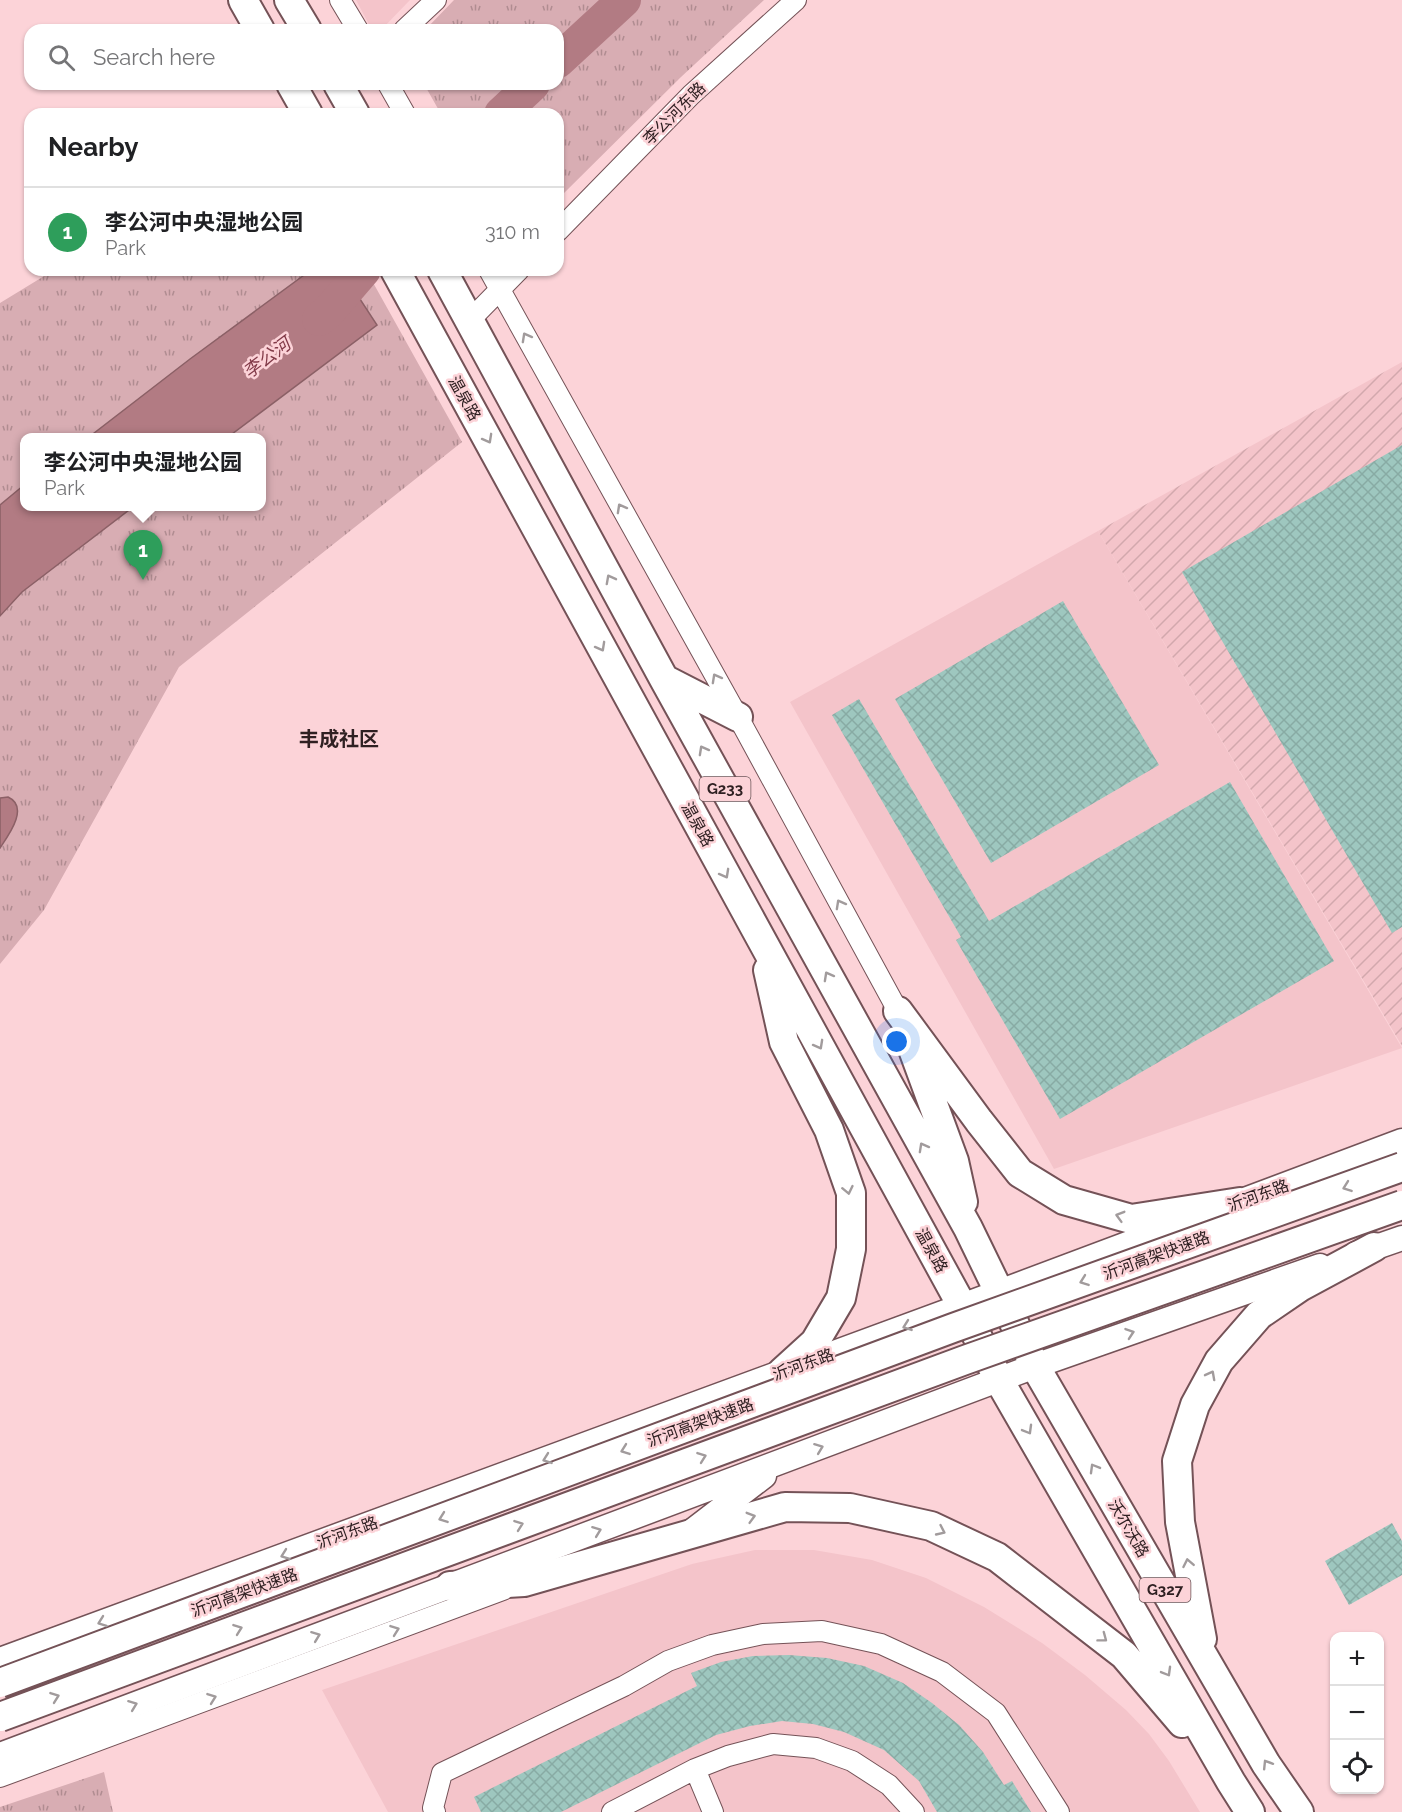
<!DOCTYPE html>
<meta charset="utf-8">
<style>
body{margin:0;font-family:Raleway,"Noto Sans SC",sans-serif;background:#f6f6f6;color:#202124}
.controls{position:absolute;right:18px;bottom:18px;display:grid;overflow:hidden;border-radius:12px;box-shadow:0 2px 4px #0004}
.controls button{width:54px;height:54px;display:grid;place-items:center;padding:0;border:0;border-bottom:2px solid #e0e0e0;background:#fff;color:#202124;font:30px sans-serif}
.you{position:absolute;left:897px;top:1042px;width:21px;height:21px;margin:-15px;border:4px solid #fff;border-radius:50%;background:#1a73e8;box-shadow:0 0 0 9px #1a73e833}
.badge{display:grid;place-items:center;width:39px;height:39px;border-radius:50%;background:#2563eb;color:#fff;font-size:20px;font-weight:700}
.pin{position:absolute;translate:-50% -50px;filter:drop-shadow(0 2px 3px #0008)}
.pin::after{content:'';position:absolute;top:32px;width:21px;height:18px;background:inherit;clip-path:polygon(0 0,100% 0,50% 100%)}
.popup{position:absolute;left:20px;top:433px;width:246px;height:78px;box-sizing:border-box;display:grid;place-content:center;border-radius:12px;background:#fff;filter:drop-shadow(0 2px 4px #0005);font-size:20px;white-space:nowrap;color:#757577}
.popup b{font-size:22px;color:#202124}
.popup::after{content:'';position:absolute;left:50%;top:100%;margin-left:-12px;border:12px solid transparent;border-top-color:#fff}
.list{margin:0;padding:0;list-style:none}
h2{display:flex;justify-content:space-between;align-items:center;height:78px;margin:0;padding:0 24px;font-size:26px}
h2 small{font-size:20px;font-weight:400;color:#757577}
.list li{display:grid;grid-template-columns:39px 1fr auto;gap:18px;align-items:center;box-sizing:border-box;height:90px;padding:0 24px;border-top:2px solid #e0e0e0}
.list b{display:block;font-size:22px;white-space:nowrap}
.list p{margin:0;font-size:20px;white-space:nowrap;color:#757577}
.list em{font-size:20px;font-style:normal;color:#757577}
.icon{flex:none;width:33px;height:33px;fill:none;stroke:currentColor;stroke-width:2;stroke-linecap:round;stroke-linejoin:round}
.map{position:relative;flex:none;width:1402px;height:1812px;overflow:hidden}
.search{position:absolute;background:#fff;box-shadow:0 2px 4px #0004;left:24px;top:24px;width:540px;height:66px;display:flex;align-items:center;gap:15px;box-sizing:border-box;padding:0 21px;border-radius:18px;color:#757577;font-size:22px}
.panel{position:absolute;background:#fff;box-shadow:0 2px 4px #0004;left:24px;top:108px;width:540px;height:168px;border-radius:18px}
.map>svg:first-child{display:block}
</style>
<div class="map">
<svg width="1402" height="1812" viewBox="0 0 1402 1812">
<defs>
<pattern id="industrial-furrows" width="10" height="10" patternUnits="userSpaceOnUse" patternTransform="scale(1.5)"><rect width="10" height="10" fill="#f4c4ca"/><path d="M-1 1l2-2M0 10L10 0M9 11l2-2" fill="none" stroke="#d2a8ad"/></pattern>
<pattern id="grass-tufts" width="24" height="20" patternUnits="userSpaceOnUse" patternTransform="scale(1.5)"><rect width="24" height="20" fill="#d8adb3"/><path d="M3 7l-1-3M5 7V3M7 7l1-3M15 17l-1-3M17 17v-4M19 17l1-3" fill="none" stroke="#b08c91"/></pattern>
<pattern id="building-cross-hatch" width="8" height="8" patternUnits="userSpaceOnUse" patternTransform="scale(1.5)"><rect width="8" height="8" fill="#9ec7bf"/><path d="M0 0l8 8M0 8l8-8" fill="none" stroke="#88aba4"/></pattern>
</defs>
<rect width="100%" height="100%" fill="#fcd3d8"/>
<path fill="#f4c4ca" d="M356,0h54l-29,30h-9z
M1098,531l304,517 -348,121 -264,-467z
M755,1550h59l58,10 54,18 58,29 58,36 43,32 41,35 23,24 20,27 31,51h-812l-66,-122 370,-126z"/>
<path fill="url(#industrial-furrows)" d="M1402,362v684l-304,-515z"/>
<path fill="url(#grass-tufts)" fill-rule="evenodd" d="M454,0h310l-83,77 -123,122v-85h-117l-17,-30h134v-54h-133z
M54,270h312l96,172 -283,225 -135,243 -44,54v-661zM24,438h238v68h-238z
M104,1772l9,40h-113v-5z"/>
<path fill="#b27b83" stroke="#8b6066" stroke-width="1.5" d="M311,270h30l36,55 -149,112h-139l101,-78z
M24,485v21l109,1 -111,85 -22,24v-111z
M8,797c22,10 0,39 -8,51v-50z"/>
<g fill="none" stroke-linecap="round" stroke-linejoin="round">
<path stroke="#b27b83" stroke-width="34" d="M558,61l66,-61
M501,114l32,-30
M319,319l9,-7 36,-42"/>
</g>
<path fill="url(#building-cross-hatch)" d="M1402,445v482l-10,6 -210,-361z
M1063,601l96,164 -168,98 -96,-164z
M859,699l130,222 241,-139 104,179 -274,158 -104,-179 5,-3 -129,-222z
M1392,1523l10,18v34l-53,30 -24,-44z
M789,1655l38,3 37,8 39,17 29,20 27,22 24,27 21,33 8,-4 19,31h-94l-18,-31 -35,-31 -40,-18 -31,-8 -31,-3 -32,5 -34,9 -155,77h-80l-7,-15 223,-111 -6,-13 30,-11 32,-6z"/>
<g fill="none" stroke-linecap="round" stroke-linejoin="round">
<defs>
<path id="minor" d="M340,0l18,30
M404,30l32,-30
M388,84l17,30
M558,231l133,-136 105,-95
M489,270l249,447 160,294
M470,320l49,-50
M695,1769l18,43
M0,1777l503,-187
M435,1812l-2,-4 9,-35 182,-87 44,-25 44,-16 51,-11 59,-3 59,13 61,28 54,41 63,99
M612,1812l83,-43 33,-13 45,-12 43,4 36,13 37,24 25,27"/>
<path id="major" d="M1356,1254l46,-16
M691,1532l73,-56
M0,1660l962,-354 440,-165
M0,1755l1035,-389 285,-100"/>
<path id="highway" d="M243,0l17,30
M289,0l18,30
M291,84l17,30
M338,84l17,30
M395,270l567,1036 37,74 232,402 19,30
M442,270l222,409 304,549 67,138 231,398 33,48
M664,679l74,38
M768,970l16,72 45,88 22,63v56l-10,49 -26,44 -33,30
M898,1011l81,110 41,52 44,27 67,19 109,-17
M911,1044l43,117 9,41
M450,1586l74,-4 261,-75 65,1 81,18 66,31 127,98 58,68
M1202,1639l-22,-117 -3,-61 18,-56 24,-44 40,-46 41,-28 74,-40"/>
</defs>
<use href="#minor" stroke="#745257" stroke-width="22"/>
<use href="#major" stroke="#745257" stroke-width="27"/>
<use href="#highway" stroke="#745257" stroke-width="32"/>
<use href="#minor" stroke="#fff" stroke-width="20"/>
<use href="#major" stroke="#fff" stroke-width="24"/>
<use href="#highway" stroke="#fff" stroke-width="28"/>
<defs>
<path id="highway-bridge" d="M0,1683l953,-355 449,-161
M0,1717l965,-357 437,-155"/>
</defs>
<use href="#highway-bridge" stroke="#745257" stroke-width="32" stroke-linecap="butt"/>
<use href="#highway-bridge" stroke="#fff" stroke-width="28"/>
</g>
<defs><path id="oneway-chevron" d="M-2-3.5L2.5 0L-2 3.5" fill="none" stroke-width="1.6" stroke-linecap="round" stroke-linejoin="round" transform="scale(1.5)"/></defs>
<g stroke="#a19b9c">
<use href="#oneway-chevron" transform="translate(526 337) rotate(-119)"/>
<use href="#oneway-chevron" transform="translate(488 439) rotate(61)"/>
<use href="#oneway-chevron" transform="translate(621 508) rotate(-119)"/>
<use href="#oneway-chevron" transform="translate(610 579) rotate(-118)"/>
<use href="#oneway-chevron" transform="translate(601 647) rotate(61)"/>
<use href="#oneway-chevron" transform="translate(716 678) rotate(-119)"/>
<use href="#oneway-chevron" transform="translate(703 750) rotate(-119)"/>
<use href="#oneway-chevron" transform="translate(725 874) rotate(61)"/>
<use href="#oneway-chevron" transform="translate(840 904) rotate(-119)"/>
<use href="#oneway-chevron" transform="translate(828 976) rotate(-119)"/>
<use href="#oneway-chevron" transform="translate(819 1045) rotate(61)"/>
<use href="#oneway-chevron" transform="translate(923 1147) rotate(-119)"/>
<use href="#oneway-chevron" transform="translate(1347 1187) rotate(160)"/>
<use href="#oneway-chevron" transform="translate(848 1190) rotate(78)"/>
<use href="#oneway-chevron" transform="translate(1120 1216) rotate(-164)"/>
<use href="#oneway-chevron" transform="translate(1084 1281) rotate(160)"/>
<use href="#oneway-chevron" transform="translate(907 1326) rotate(160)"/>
<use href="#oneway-chevron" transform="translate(1130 1333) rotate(-19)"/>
<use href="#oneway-chevron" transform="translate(1211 1375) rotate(-62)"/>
<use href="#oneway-chevron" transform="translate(1028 1430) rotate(60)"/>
<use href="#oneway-chevron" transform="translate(819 1448) rotate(-21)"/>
<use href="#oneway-chevron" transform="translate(625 1450) rotate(160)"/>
<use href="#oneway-chevron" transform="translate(702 1457) rotate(-20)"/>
<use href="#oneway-chevron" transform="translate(547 1459) rotate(160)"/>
<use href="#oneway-chevron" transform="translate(1094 1468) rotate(-120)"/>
<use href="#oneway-chevron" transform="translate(751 1517) rotate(-16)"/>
<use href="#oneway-chevron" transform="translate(443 1518) rotate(160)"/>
<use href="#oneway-chevron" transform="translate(519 1525) rotate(-20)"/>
<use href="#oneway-chevron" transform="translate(597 1531) rotate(-21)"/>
<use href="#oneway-chevron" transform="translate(941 1531) rotate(25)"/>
<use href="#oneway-chevron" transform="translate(285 1555) rotate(160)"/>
<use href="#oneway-chevron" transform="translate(1188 1563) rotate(-101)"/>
<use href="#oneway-chevron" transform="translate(102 1622) rotate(160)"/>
<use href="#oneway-chevron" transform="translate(238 1629) rotate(-20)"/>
<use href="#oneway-chevron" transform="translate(395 1630) rotate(-20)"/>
<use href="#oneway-chevron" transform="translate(316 1636) rotate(-21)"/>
<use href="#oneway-chevron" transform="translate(1103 1638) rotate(37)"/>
<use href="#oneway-chevron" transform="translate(1167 1672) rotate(60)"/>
<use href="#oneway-chevron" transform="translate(55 1697) rotate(-20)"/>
<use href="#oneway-chevron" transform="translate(212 1698) rotate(-20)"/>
<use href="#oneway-chevron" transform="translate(133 1705) rotate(-21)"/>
<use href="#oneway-chevron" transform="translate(1267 1764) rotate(-122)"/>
</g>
<g text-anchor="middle" stroke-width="5" stroke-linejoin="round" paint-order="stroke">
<g fill="#fcd3d8" stroke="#6c5659" stroke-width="1.5">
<rect x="699.5" y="777" width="51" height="24" rx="4.5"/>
<rect x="1139.5" y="1578" width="51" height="24" rx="4.5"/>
</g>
<g font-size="15" font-weight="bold" fill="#2f2022">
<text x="725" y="794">G233</text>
<text x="1165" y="1595">G327</text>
</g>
<g font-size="16" fill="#2f2022" stroke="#fcd3d8">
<text transform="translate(674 113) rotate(-45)" y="6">李公河东路</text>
<text transform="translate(465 398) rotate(61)" y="6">温泉路</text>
<text transform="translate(698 824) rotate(61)" y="6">温泉路</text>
<text transform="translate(1258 1195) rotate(-20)" y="6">沂河东路</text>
<text transform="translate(932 1250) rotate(61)" y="6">温泉路</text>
<text transform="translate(1156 1255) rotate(-20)" y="6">沂河高架快速路</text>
<text transform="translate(803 1364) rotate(-20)" y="6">沂河东路</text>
<text transform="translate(700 1422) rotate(-20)" y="6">沂河高架快速路</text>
<text transform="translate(1129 1528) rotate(60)" y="6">沃尔沃路</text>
<text transform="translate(347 1532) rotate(-20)" y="6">沂河东路</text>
<text transform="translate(244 1592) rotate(-20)" y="6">沂河高架快速路</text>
</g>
<g font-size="18" font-style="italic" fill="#823a48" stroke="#fcd3d8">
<text transform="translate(267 358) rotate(-37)" y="6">李公河</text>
</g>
<g font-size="20" font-weight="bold" fill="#2f2022" stroke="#fcd3d8">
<text x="339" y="746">丰成社区</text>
</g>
</g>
</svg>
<div class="controls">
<button>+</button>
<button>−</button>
<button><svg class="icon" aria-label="locate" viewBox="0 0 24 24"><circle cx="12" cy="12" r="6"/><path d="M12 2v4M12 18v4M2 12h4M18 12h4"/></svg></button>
</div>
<div class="you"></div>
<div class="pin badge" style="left:143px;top:580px;background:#2e9e5b">1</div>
<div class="popup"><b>李公河中央湿地公园</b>Park</div>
<div class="search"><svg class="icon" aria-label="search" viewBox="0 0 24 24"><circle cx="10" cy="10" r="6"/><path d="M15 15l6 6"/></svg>Search here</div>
<section class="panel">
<h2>Nearby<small></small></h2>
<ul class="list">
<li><span class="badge" style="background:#2e9e5b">1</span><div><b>李公河中央湿地公园</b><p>Park</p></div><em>310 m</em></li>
</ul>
</section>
</div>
